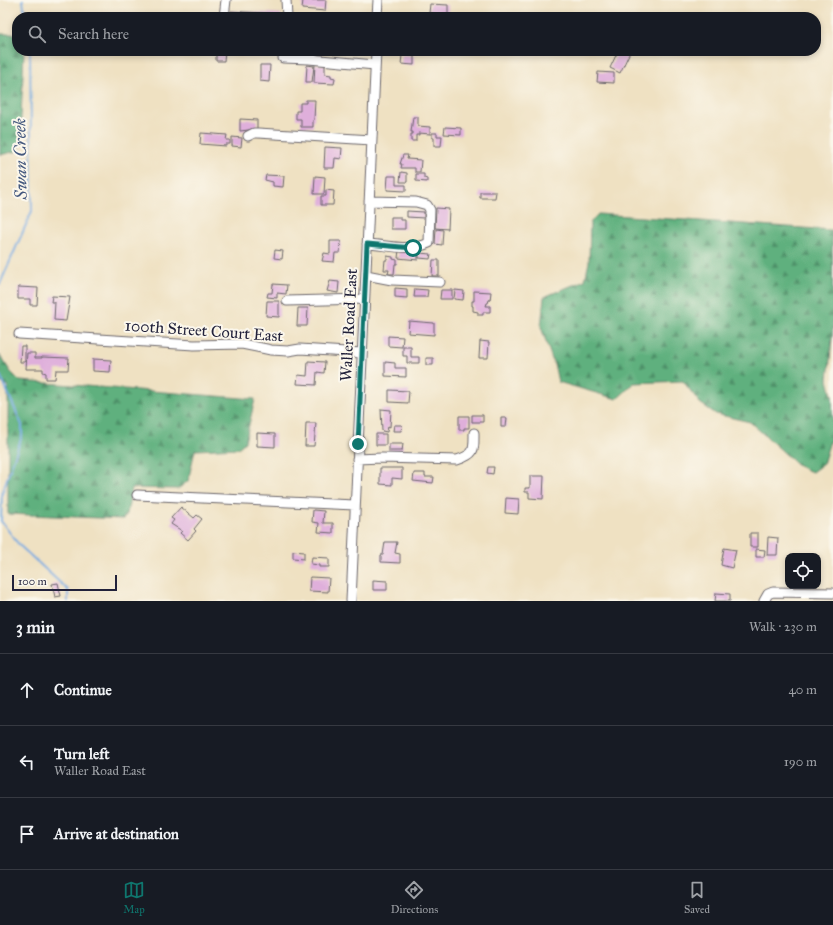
<!DOCTYPE html>
<meta charset="utf-8">
<style>
body{margin:0;font-family:"IM FELL Great Primer",serif;background:#242831;color:#f1f3f6}
.controls{position:absolute;right:12px;bottom:12px;display:grid;overflow:hidden;border-radius:8px;box-shadow:0 2px 6px #0003}
.controls button{width:36px;height:36px;display:grid;place-items:center;padding:0;border:0;border-bottom:1px solid #363941;background:#171b24;color:#f1f3f6;font:20px sans-serif}
.scale{position:absolute;left:12px;bottom:10px;width:105px;box-sizing:border-box;padding-left:4px;border:2px solid #22223b;border-top:0;font-size:11px;line-height:14px;white-space:nowrap;color:#22223b;-webkit-text-stroke:3px #fbf7ec;paint-order:stroke}
.stop{position:absolute;width:12px;height:12px;margin:-9px;border:3px solid #0f766e;border-radius:50%;background:#fff}
.stop.end{background:#0f766e;border-color:#fff;box-shadow:0 1px 4px #0008}
.list{margin:0;padding:0;list-style:none}
h2{display:flex;justify-content:space-between;align-items:center;height:52px;margin:0;padding:0 16px;font-size:17px}
h2 small{font-size:13px;font-weight:400;color:#9ea1a6}
.list li{display:grid;grid-template-columns:26px 1fr auto;gap:12px;align-items:center;box-sizing:border-box;height:72px;padding:0 16px;border-top:1px solid #363941}
.list b{display:block;font-size:15px;white-space:nowrap}
.list p{margin:0;font-size:13px;white-space:nowrap;color:#9ea1a6}
.list em{font-size:13px;font-style:normal;color:#9ea1a6}
.icon{flex:none;width:22px;height:22px;fill:none;stroke:currentColor;stroke-width:2;stroke-linecap:round;stroke-linejoin:round}
.map{position:relative;flex:none;width:833px;height:601px;overflow:hidden}
.search{position:absolute;background:#171b24;box-shadow:0 2px 6px #0003;left:12px;right:12px;top:12px;height:44px;display:flex;align-items:center;gap:10px;box-sizing:border-box;padding:0 14px;border-radius:16px;color:#9ea1a6;font-size:15px}
.sheet{height:268px;background:#171b24}
nav{display:flex;justify-content:space-around;align-items:center;box-sizing:border-box;height:56px;border-top:1px solid #363941;background:#171b24;font-size:11px;color:#9ea1a6}
nav a{display:grid;justify-items:center;gap:2px}
nav .on{color:#0f766e}
.map>svg:first-child{display:block}
</style>
<div class="map">
<svg width="833" height="601" viewBox="0 0 833 601">
<defs>
<pattern id="forest-firs" width="22" height="20" patternUnits="userSpaceOnUse"><rect width="22" height="20" fill="#5fb07e"/><path d="M5 1l3.5 6h-7zM16 11l3.5 6h-7z" fill="#4e8f68"/></pattern>
</defs>
<rect width="100%" height="100%" fill="#fbf7ec"/>
<filter id="ink" filterUnits="userSpaceOnUse"><feTurbulence type="fractalNoise" baseFrequency=".025" numOctaves="2"/><feDisplacementMap in="SourceGraphic" scale="8" xChannelSelector="R" yChannelSelector="G"/><feConvolveMatrix kernelMatrix="1 2 1 2 8 2 1 2 1" color-interpolation-filters="sRGB"/></filter>
<filter id="wash" filterUnits="userSpaceOnUse"><feTurbulence type="fractalNoise" baseFrequency=".012" numOctaves="4" result="noise"/><feDisplacementMap in="SourceGraphic" scale="16" xChannelSelector="R" yChannelSelector="G"/><feGaussianBlur stdDeviation="0.9" result="paint"/><feColorMatrix in="noise" values="0 0 0 0 0 0 0 0 0 0 0 0 0 0 0 0 0 1.4 0 .05"/><feComposite in="paint" operator="in"/></filter>
<g filter="url(#wash)">
<rect width="100%" height="100%" fill="#efe1c2"/>
<path fill="url(#forest-firs)" stroke="#40695c" d="M0,34h17v17h7l-4,89 -3,11 -17,4z
M598,214l234,16 1,98 -5,52 4,16 1,35 -10,33 -11,8 -12,-5 -50,-45 -34,-8 -16,-11 -17,-22 -49,2 -17,16 -59,-17 -3,-14 -14,-41 3,-30 41,-17 4,-18 1,-39z
M0,355l10,16 10,10 235,18 -10,43 -7,6 -43,2 -7,31 -10,8 -46,-1 -5,26 -4,5 -115,-5v-128l-8,-4z"/>
<g fill="none" stroke-linecap="round" stroke-linejoin="round">
<path stroke="#74aae2" stroke-width="2" d="M23,0l2,17
M0,284l32,-73 -2,-160
M0,375l22,50v11l-20,57 -1,28 18,24 49,45v11"/>
</g>
<g id="blocks">
<path fill="#dfafdb" d="M303,0h23l-1,11 -23,-2z
M430,4l18,1v12l-7,-1v-2l-12,-1z
M231,11l50,3v3h-50z
M216,51h9l-1,10h-8z
M618,51l12,1 -10,21 -10,-5z
M402,55l12,1v9l-13,-1z
M315,64l10,1v9l6,1v2l4,1 -1,6 -20,-1z
M260,65h10l-1,17 -9,-1z
M307,65l7,1 -2,16h-6z
M598,72l16,1v10l-17,-1z
M306,100h9l-1,20h-1v7h-12v-8h-5v-8h4v-8h6z
M413,117h5v9l12,1v7l-11,-1v2h-3v6h-5v-7h2v-2h-2z
M240,119l17,1v9l-17,2z
M445,127l16,1v7l-17,-1z
M201,133l26,2 -1,5h4v4h-4v2l-26,-2z
M432,133h5v3h5l-1,10h-7v-8h-2z
M232,137l10,1 -1,9 -9,-1z
M325,147l17,1 -1,11 -6,-1 -1,10h-10z
M403,155h5l-1,4 14,1 -1,12h-5v-4h-14l1,-4h-2z
M401,172l6,1v9h-7z
M416,174h8v4l3,1v3l-11,-1z
M266,175l18,1 -1,11 -10,-1v-4l-8,-2z
M315,176l10,1 -1,17h-10z
M388,176h8v9h10v6l-19,-1z
M326,190l8,1 -1,14h-12v-9h5z
M480,192h16l-1,6h-15z
M436,208l13,1 -1,20 -13,-1z
M407,211l17,1v6l-17,-1z
M391,217h9v3h5v9h-14z
M436,229l7,1 -1,15 -7,-1z
M330,241h11l-1,12h-5l-1,9 -12,-1 2,-8 6,1z
M275,250l8,1 -1,8 -8,-1z
M399,250l19,1v9l-20,-2z
M419,253l12,1 -1,5 -11,-1z
M387,256l6,1v2l4,1v4h-2l-1,10h-6l1,-4h-5l1,-10h2z
M433,260h6v16h-7z
M330,281l9,1 -1,11 -11,-2z
M273,284l14,1 -1,9 -9,-1v5l-10,-1 1,-4h4z
M18,287l20,1 -1,17h-7v-6h-12z
M395,288l12,1v9l-12,-1z
M415,289l13,1 -1,7h-13z
M441,290h11v9h-12z
M455,290l9,1 -1,9 -9,-1z
M474,291l17,1 -1,8h-1l-1,3h-1l-1,3h4v6h-7v3h-5v-3l-5,-1v-5h-1v-5h2z
M52,296l18,1 -4,24 -12,-1 1,-18h-4z
M267,301h12v16l-13,-1z
M298,308h10l-1,18h-10z
M409,321l25,2v12l-26,-2z
M388,336l15,1 -1,10 -14,-1z
M480,341l9,1 -1,16h-9z
M21,346h4v16h-5z
M403,347h8v10h8v6h-12v-7h-4z
M27,353h8v5h7v-1l27,1 -1,12h-12l-1,9h-9v-6l-3,-1v-3h-17z
M426,358h7v7h-7z
M93,359l18,1 -1,12 -17,-1z
M308,361l17,1 -1,11 -7,-1 -1,13 -19,-1 1,-9 9,1z
M385,362l10,1v5h11v9l-21,-1z
M389,390l20,1 -1,12 -19,-1z
M381,409l10,1 -1,17 -2,-1 -1,6 -5,-1z
M472,415h11v7h-11z
M459,416h10v12h-5v2h-5z
M501,418h6l-1,9h-5z
M306,423h10l-2,23h-9z
M394,425h8l-1,6h-8z
M257,433l18,1v13l-18,-1z
M376,434h10v11h-10z
M389,444h14l-1,7h-13z
M488,467h6l-1,7 -6,-1z
M380,468h22v11l-10,-1v7l-12,-1z
M414,473h11v4h9l-1,6 -20,-2z
M530,476h14l-1,23 -14,-1v-6h-4v-4h5z
M506,498l13,1 -1,15 -13,-1z
M181,507l13,11 3,-3 5,4 -8,10 2,2 -8,9 -8,-7 2,-2 -11,-7 3,-4 -3,-2z
M313,510l11,1 -1,12h10v10l-15,-1 1,-9 -7,-1z
M750,533h8v14h-8z
M768,537l10,1 -1,17h-10z
M385,542h12l-2,11 5,1v9l-19,-1v-7h2z
M724,548l12,2 -4,18 -11,-3z
M756,549l9,1 -1,7h-8z
M293,551l11,1v7l-11,-1z
M312,557l17,1v9h-10v-2l-8,-1z
M310,577l19,1 -1,14 -19,-1z
M373,580l14,1v9h-14z
M58,583l3,13 -6,1 -3,-13z
M716,593l14,1v7h-15z"/>
</g>
</g>
<g filter="url(#ink)">
<use href="#blocks" fill-opacity="0" stroke="#6a656a" stroke-width="1"/>
<g fill="none" stroke-linecap="round" stroke-linejoin="round">
<defs>
<path id="minor" d="M286,0l1,17
M224,17l2,-17
M377,17l1,-17
M283,58l26,1 66,6
M248,136l6,-3h4l114,7
M367,244c20,1 43,8 62,-1l1,-33 -3,-5 -11,-3 -47,-1
M366,275l26,5 48,2
M287,301l77,-2
M19,334l175,11 48,-1 29,6 17,1 12,-2 62,4
M357,459l25,-1 75,2c18,-6 17,-9 17,-27
M137,495l218,10
M351,601l25,-550
M764,601l4,-7 5,-2 60,1"/>
</defs>
<use href="#minor" stroke="#6a656a" stroke-width="11"/>
<use href="#minor" stroke="#fff" stroke-width="9"/>
</g>
</g>
<g fill="none" stroke-linecap="round" stroke-linejoin="round" filter="url(#ink)">
<path stroke="#0f766e" stroke-width="5" d="M358,444l9,-200 46,4"/>
</g>
<g text-anchor="middle" stroke-width="4" stroke-linejoin="round" paint-order="stroke">
<g font-size="16" fill="#22223b" stroke="#fbf7ec">
<text transform="translate(348 325) rotate(-87)" y="6">Waller Road East</text>
<text transform="translate(204 330) rotate(4)" y="6">100th Street Court East</text>
</g>
<g font-size="17" font-style="italic" fill="#43587e" stroke="#fbf7ec">
<text transform="translate(20 159) rotate(-91)" y="6">Swan Creek</text>
</g>
</g>
</svg>
<div class="controls">
<button><svg class="icon" aria-label="locate" viewBox="0 0 24 24"><circle cx="12" cy="12" r="6"/><path d="M12 2v4M12 18v4M2 12h4M18 12h4"/></svg></button>
</div>
<div class="scale">100 m</div>
<div class="stop" style="left:413px;top:248px"></div>
<div class="stop end" style="left:358px;top:444px"></div>
<div class="search"><svg class="icon" aria-label="search" viewBox="0 0 24 24"><circle cx="10" cy="10" r="6"/><path d="M15 15l6 6"/></svg>Search here</div>
</div>
<section class="sheet">
<h2>3 min<small>Walk · 230 m</small></h2>
<ul class="list">
<li><svg class="icon" aria-label="ahead" viewBox="0 0 24 24"><path d="M12 20V5M6 11l6-6 6 6"/></svg><div><b>Continue</b></div><em>40 m</em></li>
<li><svg class="icon" aria-label="left" viewBox="0 0 24 24"><path d="M17 20v-9H6M10 6l-5 5 5 5"/></svg><div><b>Turn left</b><p>Waller Road East</p></div><em>190 m</em></li>
<li><svg class="icon" aria-label="arrive" viewBox="0 0 24 24"><path d="M6 21V4h12l-3 4 3 4H6"/></svg><div><b>Arrive at destination</b></div></li>
</ul>
</section>
<nav>
<a class="on"><svg class="icon" aria-label="map" viewBox="0 0 24 24"><path d="M3 6l6-2 6 2 6-2v14l-6 2-6-2-6 2zM9 4v14M15 6v14"/></svg>Map</a>
<a><svg class="icon" aria-label="directions" viewBox="0 0 24 24"><path d="M12 3l9 9-9 9-9-9zM9 14v-3h6M13 9l2 2-2 2"/></svg>Directions</a>
<a><svg class="icon" aria-label="saved" viewBox="0 0 24 24"><path d="M7 4h10v16l-5-4-5 4z"/></svg>Saved</a>
</nav>
